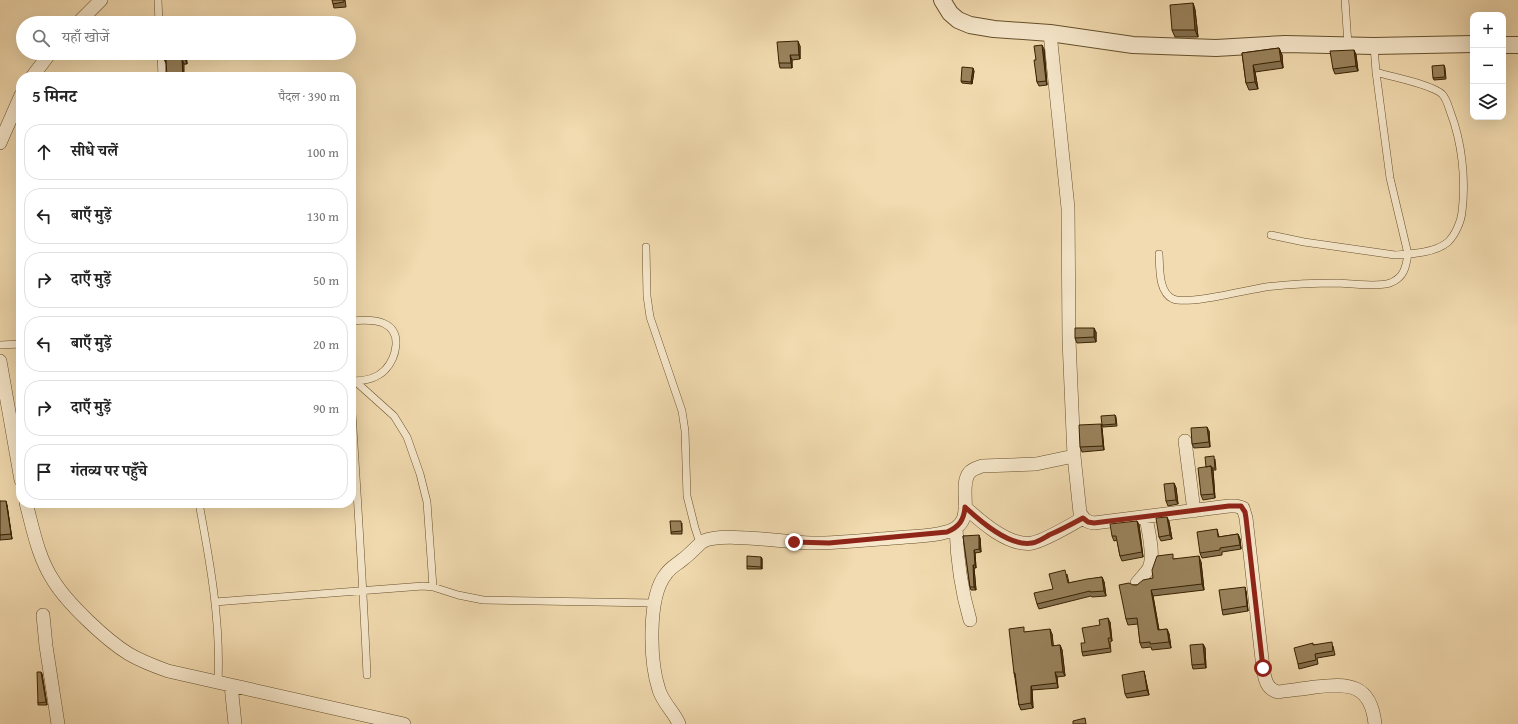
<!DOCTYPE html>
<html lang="hi">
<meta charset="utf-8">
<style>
body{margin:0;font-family:"Gentium Book Plus","Noto Serif Devanagari",serif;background:#f6f6f6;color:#222}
.controls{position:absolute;right:12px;top:12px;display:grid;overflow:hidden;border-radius:8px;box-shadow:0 4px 16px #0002}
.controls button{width:36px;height:36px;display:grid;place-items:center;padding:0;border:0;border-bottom:1px solid #e0e0e0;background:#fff;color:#222;font:20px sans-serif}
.stop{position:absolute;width:12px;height:12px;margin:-9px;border:3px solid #8f2418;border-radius:50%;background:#fff}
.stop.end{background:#8f2418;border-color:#fff;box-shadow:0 1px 4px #0008}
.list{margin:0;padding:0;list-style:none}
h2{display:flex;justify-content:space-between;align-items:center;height:52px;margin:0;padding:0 16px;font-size:17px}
h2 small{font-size:13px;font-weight:400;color:#767676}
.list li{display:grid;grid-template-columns:26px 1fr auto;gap:12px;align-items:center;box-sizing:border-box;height:56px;margin:0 8px 8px;padding:0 8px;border:1px solid #e0e0e0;border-radius:16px}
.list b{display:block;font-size:15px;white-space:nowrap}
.list em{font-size:13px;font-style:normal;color:#767676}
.icon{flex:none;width:22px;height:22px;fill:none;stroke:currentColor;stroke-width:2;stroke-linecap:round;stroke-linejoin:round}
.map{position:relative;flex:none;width:1518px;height:724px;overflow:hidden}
.search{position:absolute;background:#fff;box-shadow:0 4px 16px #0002;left:16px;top:16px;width:340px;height:44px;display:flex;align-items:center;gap:10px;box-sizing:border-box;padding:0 14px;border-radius:22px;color:#767676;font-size:15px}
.panel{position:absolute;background:#fff;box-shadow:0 4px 16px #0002;left:16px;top:72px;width:340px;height:436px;border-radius:16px}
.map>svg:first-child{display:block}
</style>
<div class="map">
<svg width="1518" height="724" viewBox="0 0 1518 724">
<rect width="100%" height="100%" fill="#f2dbb0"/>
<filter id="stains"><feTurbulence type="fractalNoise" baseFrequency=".005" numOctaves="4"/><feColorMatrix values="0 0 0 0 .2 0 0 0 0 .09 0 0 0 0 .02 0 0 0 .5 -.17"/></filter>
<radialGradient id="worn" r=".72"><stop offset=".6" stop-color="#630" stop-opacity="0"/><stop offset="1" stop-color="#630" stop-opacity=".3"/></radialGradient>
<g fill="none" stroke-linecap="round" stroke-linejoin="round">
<defs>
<path id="service" d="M158,0l1,23
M1345,0l3,45
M161,53l1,24
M1271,235l33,7 91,13c16,-1 40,-2 53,-13 7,-7 13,-20 14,-30 4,-33 0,-70 -12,-101 -2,-6 -4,-13 -8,-17 -11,-10 -51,-17 -66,-22
M646,247l1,49 3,21 32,94 3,20 2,65 8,32 5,15
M1159,254c1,13 -1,38 14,45 16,6 73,-9 93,-12 24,-3 48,-4 73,-4 13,1 40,4 51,0 14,-5 16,-16 18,-29l-18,-76 -14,-106 -2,-26
M351,321c11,-1 24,-2 34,3 18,9 11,34 0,46 -8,8 -21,11 -32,11
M0,345l21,-1
M355,381l39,35 13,21 13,37 7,28 6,85
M351,398c6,92 12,185 16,277
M199,503c11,59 22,119 19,179
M215,602l208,-16 10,1 25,8 25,5 171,3"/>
<path id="minor" d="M78,23l23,-23
M1050,33l18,175 1,132 5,116 6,57c4,6 6,9 14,10l135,-17h7l7,2 3,10 17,150c2,11 3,21 15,24 13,-2 25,-3 37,-5 34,-4 56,-3 60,37
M32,77l18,-24
M0,143l21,-48
M0,361l21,119
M1185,441l9,70
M26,503c7,26 12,54 27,77 14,23 53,60 76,74 12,7 25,12 39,17l236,53
M965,507c15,14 44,40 67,36 12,-2 39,-18 51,-25
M956,528c1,32 5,61 14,92
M1137,583c4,-5 9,-10 12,-15 6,-12 -1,-38 -3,-51
M43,615l3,31 12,78
M231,685l4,39
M679,724c-5,-12 -16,-21 -20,-34 -9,-27 -12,-93 7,-116 4,-6 10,-9 16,-14 7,-5 13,-12 20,-18 17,-11 87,1 111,1 27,0 54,-3 81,-5 17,-2 35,-1 52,-6 33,-8 11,-43 23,-59 3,-4 8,-5 13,-7l54,-2 38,-8"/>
<path id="tertiary" d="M942,0l8,13 8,7 12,5 24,4 56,4 83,12 83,3 69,-4 89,2 99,-2
M1503,45h15"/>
</defs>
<use href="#service" stroke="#66502c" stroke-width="8"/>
<use href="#minor" stroke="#66502c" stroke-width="14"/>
<use href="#tertiary" stroke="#66502c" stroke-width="18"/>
<use href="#service" stroke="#f7e8cc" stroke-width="7"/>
<use href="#minor" stroke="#f7e8cc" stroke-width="13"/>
<use href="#tertiary" stroke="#f7e8cc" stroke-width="16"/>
</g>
<path fill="#84704f" stroke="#382100" d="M345,0l1,7 -12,1 -1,-4z
M1193,3l2,7 3,27h-23l-3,-7z
M800,46v13l-8,1v8h-12l-1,-5z
M1279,48l3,7 1,13 -28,4 3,17 -9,1 -3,-7 -4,-30z
M1044,49l3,36 -8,1 -2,-4 -1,-22z
M1354,50l2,5 2,16 -23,3 -2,-5z
M164,53h22l1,11 -20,1 -2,-4z
M1444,65l1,3 1,11 -12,1 -1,-2z
M974,71l-2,13 -10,-1 -1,-2z
M1096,332v10l-19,1 -2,-5z
M1115,415l1,2 1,9 -14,1 -1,-2z
M1101,424l1,4 2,22 -22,2 -2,-5z
M1209,431l1,16 -16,1 -2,-4z
M1215,459l1,11h-3l2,28 -12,2 -2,-5 5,-28z
M1174,483l2,5 2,16 -10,2 -2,-5z
M0,501l7,4 5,34 -12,1z
M1167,517l2,5 3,17 -11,2 -2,-4z
M1137,521l2,4 4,32 -21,4 -2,-5 -3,-16 -3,1 -2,-5z
M682,523v11h-11v-2z
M1217,529l2,8 19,-3 2,5 1,10 -19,3v3l-20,3 -2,-5z
M963,536l17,2 1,14 -6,1 1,15h-2l2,22h-5l-1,-3z
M761,557l1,2v10h-15v-3z
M1174,559l27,3 3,28 -51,6 6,34 8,-1 2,5 2,14 -19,2 -1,-3 -9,1 -2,-5 -2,-19 -10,1 -2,-6 7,-34h4l16,-7z
M1067,574l2,9 33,-6 2,5 2,14 -14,1 -1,-1 -52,13 -2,-5 16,-15z
M1246,591l2,20 -25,4 -1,-5z
M1110,622l2,19 -2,1 1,10 -28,4 -1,-4 3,-9 15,-18z
M1025,632l27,2 1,12 7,-1 2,5 3,26 -8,1 1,11 -26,2 1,18 -12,2 -2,-5 -4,-27 -1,-5z
M1203,644l2,4 1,20 -13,1 -1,-4z
M1313,645l20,1 2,9 -18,3 1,6 -19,5 -1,-5z
M1144,671l1,5 4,19 -22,3 -2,-4z
M41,672l1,2 5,31h-9v-2z"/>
<path fill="#6b5b40" stroke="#382100" d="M1193,3l2,7 3,27 -3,-7z
M798,41l2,5v13l-1,-4z
M1042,45l2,4 3,36 -1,-4z
M1279,48l3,7 1,13 -2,-7z
M1354,50l2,5 2,16 -2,-5z
M184,53h2l1,11 -2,-5z
M790,55l2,5v8l-1,-5z
M182,59l2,5v13h-1z
M1253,65l2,7 3,17 -3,-7z
M973,68l1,3 -2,13 -1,-2z
M1094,328l2,4v10l-2,-5z
M1101,424l1,4 2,22 -1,-4z
M1207,427l2,4 1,16 -1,-5z
M1211,466l2,5 2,27 -1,-4z
M1174,483l2,5 2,16 -2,-4z
M6,501l1,4 5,34 -1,-5z
M1167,517l2,5 3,17 -2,-4z
M1137,521l2,4 4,32 -1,-5z
M1238,534l2,5 1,10 -1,-4z
M979,535l1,3 1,14 -2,-3z
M974,550l1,3 1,15 -1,-3z
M1199,556l2,6 3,28 -2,-6z
M761,557l1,2v10l-1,-2z
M973,565l1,3 2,22 -2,-3z
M1102,577l2,5 2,14 -2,-5z
M1245,587l1,4 2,20 -1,-5z
M1151,590l2,6 7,40 -2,-6z
M1108,618l2,4 2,19 -1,-3z
M1050,629l2,5 2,17 -2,-5z
M1167,629l2,5 2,14 -2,-6z
M1203,644l2,4 1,20 -1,-4z
M1060,645l2,5 3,26 -2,-4z
M1144,671l1,5 4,19 -2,-5z
M41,672l1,2 5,31 -1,-3z
M1055,672l2,5 1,11 -1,-5z
M1031,686l1,4 1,18 -2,-5z"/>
<path fill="#99825c" stroke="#382100" d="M332,0h12v2l-11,2z
M1193,3l2,27h-23l-2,-25z
M798,41l1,14h-9l1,8h-12l-2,-21z
M1042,45l4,36 -9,1 -3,-22h2l-2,-14z
M1279,48l2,13 -28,4 2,17 -9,1 -4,-30z
M1354,50l2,16 -23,3 -3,-18z
M164,53h20l1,6h-3l1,18h-16l-1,-17 -1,1z
M1471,55h2v16h-1z
M1444,65l1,12 -12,1 -1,-12z
M962,67l11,1 -2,14 -10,-1z
M1075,328h19v9l-19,1z
M1115,415l1,9 -14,1 -1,-9z
M1101,424l2,22 -23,1 -1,-22z
M1207,427l2,15 -17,2 -1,-16z
M1214,456l1,12h-3l-1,-2 -5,1 -1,-10z
M1211,466l3,28 -13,1 -3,-27z
M1174,483l2,17 -10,1 -2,-17z
M0,501h6l5,33 -11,1z
M1167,517l3,18 -11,2 -3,-19z
M670,521h11l1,10 -11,1z
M1137,521l5,31 -22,4 -4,-20h-4l-2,-12z
M1217,529l1,8 20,-3 2,11 -20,3v2l-20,3 -3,-21z
M979,535v14l-5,1 1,15h-2l1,22h-4l-7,-51z
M1173,554v5l26,-3 3,28 -51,6 7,40 9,-1 2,13 -19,2v-2l-10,1 -3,-25 -11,1 -7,-34 10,-2 4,2h4l6,-5 10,-2 -1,-8 5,-14z
M747,556l14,1v10l-14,-1z
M1065,570l3,13 19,-4 15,-2 2,14 -14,1v-1l-53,13 -3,-11 19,-4 -4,-15z
M1245,587l2,19 -25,4 -3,-20z
M1108,618l3,20h-3l2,10 -28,4 -1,-9h4l-3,-15 18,-3 -1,-5z
M1024,627v5l26,-3 2,17 8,-1 3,27h-8l2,11 -26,3v17l-12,2 -4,-32h-1l-5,-44z
M1332,642l1,9 -18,3 1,6 -18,4 -4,-16 19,-5v2z
M1203,644l2,20 -13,1 -2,-20z
M1144,671l3,19 -22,4 -3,-19z
M37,672h4l5,30 -8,1z
M1085,718l1,6h-13v-3z"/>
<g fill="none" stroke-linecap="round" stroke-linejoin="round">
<path stroke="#8f2418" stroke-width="5" d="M794,542l35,1 118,-11c12,-5 17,-12 18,-25 15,14 44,40 67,36 6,-1 12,-5 17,-8 12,-5 23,-11 34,-17l5,4 6,1 135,-17h12l4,6 1,6 17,150"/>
</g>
<rect width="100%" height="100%" filter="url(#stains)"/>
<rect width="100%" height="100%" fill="url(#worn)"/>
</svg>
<div class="controls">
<button>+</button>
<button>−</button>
<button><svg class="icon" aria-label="layers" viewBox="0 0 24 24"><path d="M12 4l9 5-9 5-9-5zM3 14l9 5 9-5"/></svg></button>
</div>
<div class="stop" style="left:1263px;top:668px"></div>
<div class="stop end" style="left:794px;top:542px"></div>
<div class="search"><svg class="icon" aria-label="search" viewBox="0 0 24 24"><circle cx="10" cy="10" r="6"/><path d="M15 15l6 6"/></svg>यहाँ खोजें</div>
<section class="panel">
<h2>5 मिनट<small>पैदल · 390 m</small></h2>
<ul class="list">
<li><svg class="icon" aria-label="ahead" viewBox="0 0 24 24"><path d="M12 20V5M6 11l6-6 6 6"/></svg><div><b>सीधे चलें</b></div><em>100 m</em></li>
<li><svg class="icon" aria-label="left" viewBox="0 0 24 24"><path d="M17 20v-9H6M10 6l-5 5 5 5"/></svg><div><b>बाएँ मुड़ें</b></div><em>130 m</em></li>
<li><svg class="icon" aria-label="right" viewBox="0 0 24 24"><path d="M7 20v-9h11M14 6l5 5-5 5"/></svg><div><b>दाएँ मुड़ें</b></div><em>50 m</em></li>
<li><svg class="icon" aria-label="left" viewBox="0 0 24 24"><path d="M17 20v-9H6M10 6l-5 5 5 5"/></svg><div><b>बाएँ मुड़ें</b></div><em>20 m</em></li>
<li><svg class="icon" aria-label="right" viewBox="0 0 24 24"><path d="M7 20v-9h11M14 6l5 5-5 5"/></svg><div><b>दाएँ मुड़ें</b></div><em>90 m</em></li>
<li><svg class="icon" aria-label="arrive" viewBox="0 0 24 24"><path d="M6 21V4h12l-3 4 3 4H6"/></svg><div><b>गंतव्य पर पहुँचे</b></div></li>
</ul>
</section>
</div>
